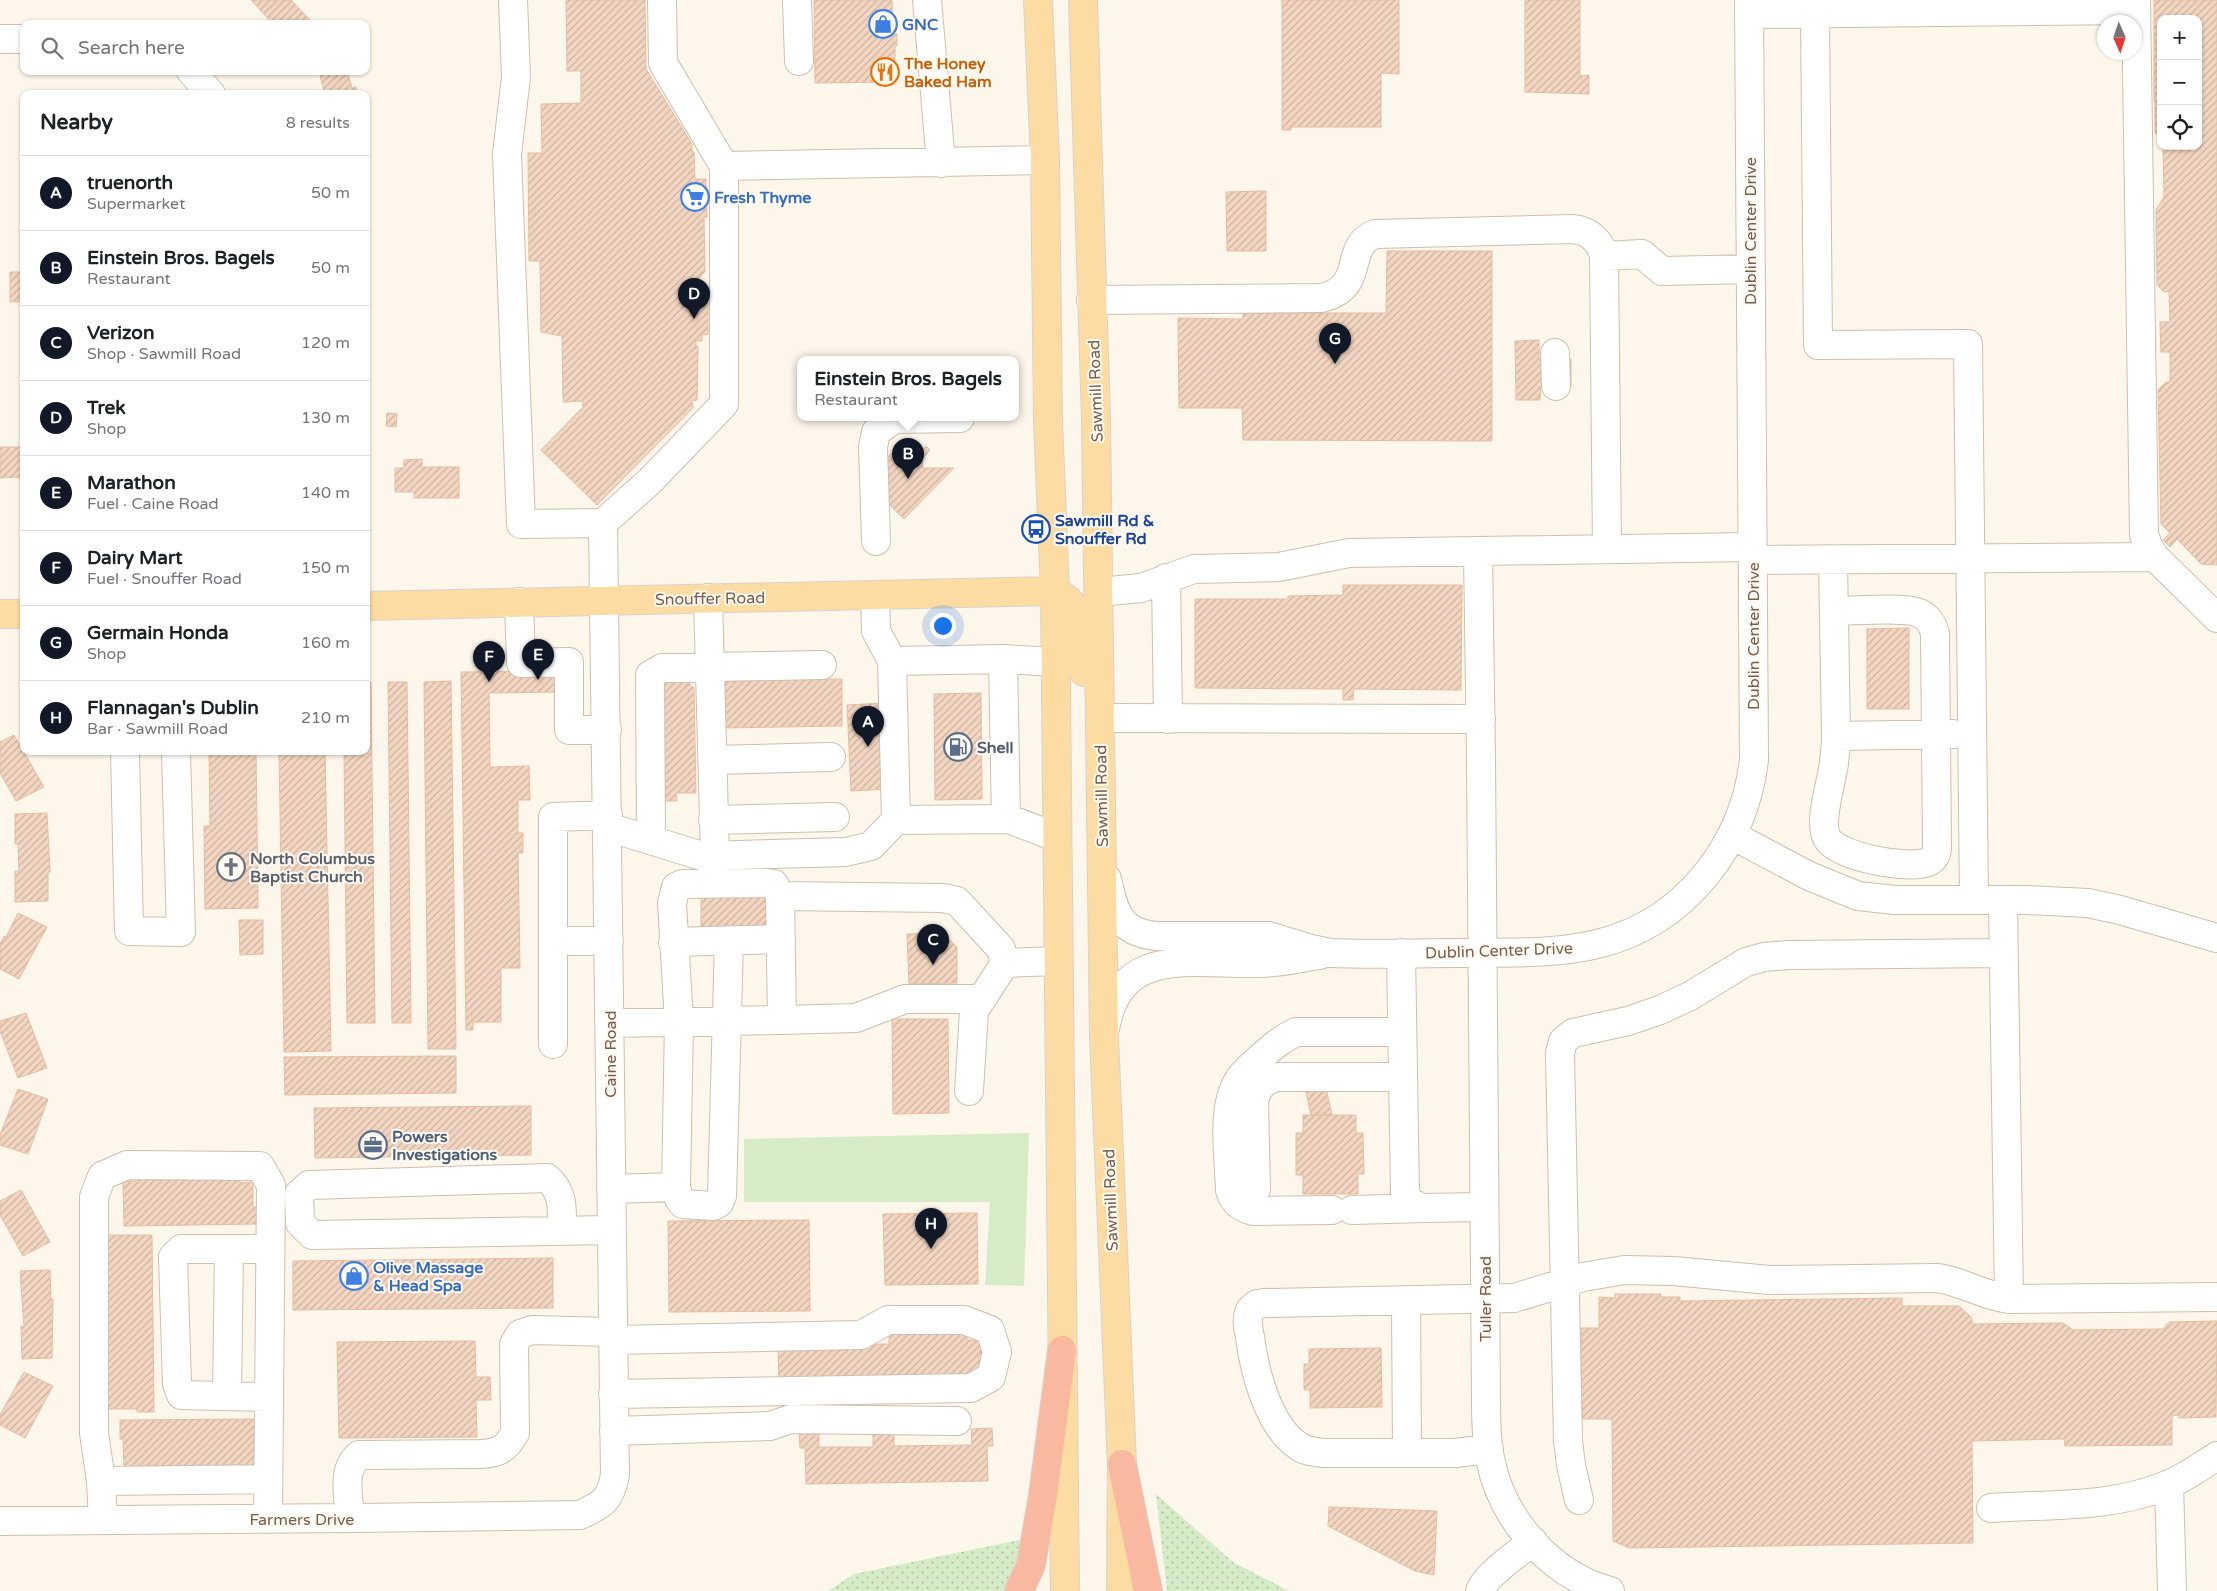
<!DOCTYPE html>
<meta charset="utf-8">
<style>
body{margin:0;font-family:"Varela Round",sans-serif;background:#f2f2f2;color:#202124}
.controls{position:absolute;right:15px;top:15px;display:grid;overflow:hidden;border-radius:10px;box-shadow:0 1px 4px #0004}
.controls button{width:45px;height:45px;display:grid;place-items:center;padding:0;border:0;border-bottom:1px solid #e0e0e0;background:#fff;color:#202124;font:25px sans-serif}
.compass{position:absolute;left:2097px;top:15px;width:45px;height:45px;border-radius:50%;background:#fff;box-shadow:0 1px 4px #0004;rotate:177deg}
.you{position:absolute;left:942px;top:625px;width:18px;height:18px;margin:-12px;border:4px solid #fff;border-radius:50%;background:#1a73e8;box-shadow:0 0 0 8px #1a73e833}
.badge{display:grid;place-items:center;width:32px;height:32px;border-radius:50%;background:#111827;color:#fff;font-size:16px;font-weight:700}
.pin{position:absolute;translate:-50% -41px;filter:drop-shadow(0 1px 2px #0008)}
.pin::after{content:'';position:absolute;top:26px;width:18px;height:15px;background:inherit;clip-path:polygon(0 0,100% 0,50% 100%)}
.popup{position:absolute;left:797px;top:356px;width:222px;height:65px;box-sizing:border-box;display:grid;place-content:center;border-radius:10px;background:#fff;filter:drop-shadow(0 1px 4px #0005);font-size:16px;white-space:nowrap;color:#757577}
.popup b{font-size:19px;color:#202124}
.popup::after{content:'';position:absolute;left:50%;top:100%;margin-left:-10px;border:10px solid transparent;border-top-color:#fff}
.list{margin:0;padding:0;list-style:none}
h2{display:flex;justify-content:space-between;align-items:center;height:65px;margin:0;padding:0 20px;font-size:21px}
h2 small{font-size:16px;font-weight:400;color:#757577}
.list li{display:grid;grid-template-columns:32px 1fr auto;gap:15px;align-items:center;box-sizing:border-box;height:75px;padding:0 20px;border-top:1px solid #e0e0e0}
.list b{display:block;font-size:19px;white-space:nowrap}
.list p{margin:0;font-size:16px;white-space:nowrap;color:#757577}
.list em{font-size:16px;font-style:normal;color:#757577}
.icon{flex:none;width:28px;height:28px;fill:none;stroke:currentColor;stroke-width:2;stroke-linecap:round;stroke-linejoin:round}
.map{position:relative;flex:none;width:2217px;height:1591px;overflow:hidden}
.search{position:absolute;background:#fff;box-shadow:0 1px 4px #0004;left:20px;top:20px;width:350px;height:55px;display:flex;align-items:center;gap:12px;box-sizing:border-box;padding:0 18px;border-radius:10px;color:#757577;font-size:19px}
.panel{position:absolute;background:#fff;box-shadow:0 1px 4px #0004;left:20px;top:90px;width:350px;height:665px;border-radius:10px}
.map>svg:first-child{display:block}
</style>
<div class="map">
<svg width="2217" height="1591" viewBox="0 0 2217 1591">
<defs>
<pattern id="green-dots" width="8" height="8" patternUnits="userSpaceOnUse" patternTransform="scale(1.25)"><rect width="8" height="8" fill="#d5ecc7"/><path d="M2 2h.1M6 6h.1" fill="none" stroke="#b2c2a4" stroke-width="1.8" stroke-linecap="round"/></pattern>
<pattern id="building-hatch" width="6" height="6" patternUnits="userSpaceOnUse" patternTransform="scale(1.25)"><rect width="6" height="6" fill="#f3d6c1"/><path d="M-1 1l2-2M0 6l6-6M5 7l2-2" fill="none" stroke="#cab19f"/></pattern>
</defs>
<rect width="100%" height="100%" fill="#fdf6ea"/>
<path fill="url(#green-dots)" d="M1156,1494l77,68 56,29h-122z
M1024,1539l-7,29 -11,23h-178l26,-17z"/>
<path fill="#d5ecc7" d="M1029,1133l-5,153 -39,-1 5,-83h-246v-63z"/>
<path fill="url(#building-hatch)" stroke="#e6bda0" d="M251,0h40l22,23 -40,1z
M566,0h79l1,69 46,75v8h2l1,27h11l1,38h-3l1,55 -9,9v13h6v8h6v32l-6,1v6h-6v5h2l-1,54 -5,1 1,7 -96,97 -56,-55 42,-43v-6l-20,1 -1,-66 -21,-4 -1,-71h-11l-1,-108h14l-1,-49 40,-1v-32h-14z
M814,0h78l1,34h4v12h-2v36l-80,1z
M1282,0h117v74l-18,-1v54h-90v3h-9z
M1525,0h55v76l9,-1v19l-64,-2z
M2154,0h63v565l-16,-1 -24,-25 -7,8 -7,-7 7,-7 -9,-9 -3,-134 8,-8h4v-30h-9l-1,-30h10l-1,-31 -5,1 -7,-7 -1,-75 8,-13 -1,-51h35v-127h-37v122l-6,-9v-31h-1z
M337,71h10l5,17 4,-1 2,7h-33l-5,-18z
M1266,191v60h-39l-1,-59z
M1387,251h105v190l-249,-1 -1,-32h-63l-1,-90 65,1v-6h143z
M10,272h14v29l-14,1z
M1539,340v19h32v27h-30l-1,14h-24l-1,-59z
M387,413l10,1 -1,13 -10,-1z
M903,442l11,10 5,-4 3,3 4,-5 4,4 -8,9 1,9h31l-50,51 -30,-30 9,-27z
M0,447h24v33h-4v-3l-20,1z
M422,459v8h37v31h-45v-6h-19v-24h9v-8z
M1343,585h119l-1,105 -107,-1 -1,11h-10v-11l-148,-1v-89h93v-3l55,-1z
M1909,628v81h-42v-80z
M562,671l1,21 -74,1 1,74 39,-1 1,34h-12v33h5v20h-5l2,115h-19v54h-28v8h-7l-5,-358z
M842,679v47l-121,2 -1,-47z
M451,681l5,368h-28l-4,-367z
M659,681h28l7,7 2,105h-20l1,8h-17z
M366,682h5l4,341h-28l-3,-272h22z
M388,682h19l4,341h-19z
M981,693l1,106 -47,1 -1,-106z
M886,703l4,86 -39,2 -4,-86z
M14,735l30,52 -28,14 -16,-28v-31z
M209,751h47l2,157 -53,1 -1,-83h6z
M279,751h46l6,300 -47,1z
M47,813l3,59h-2v29l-33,1v-31h4l-1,-27h-3v-30z
M766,890l1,38 -66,1v-38z
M18,913l29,14 -28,52 -19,-10v-25l4,-8 2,1z
M239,920h24v34l-23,1z
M942,933l15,14v36l-48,1 -2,-50z
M26,1013l21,55 -29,10 -18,-47v-10z
M892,1019h56l1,94 -56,1z
M456,1056v37l-171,2 -1,-38z
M1326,1088l6,27h-21l-5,-23z
M18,1089l30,10 -20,55 -28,-9v-10z
M531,1106v49l-216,3 -1,-50z
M1303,1115h53v18h7l1,41h-6v20h-55v-19h-7v-42h7z
M240,1174v9l13,-1v25h4v17l-133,2 -1,-45h12v-5z
M21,1190l29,52 -27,14 -23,-41v-14z
M977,1213l1,71 -93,1 -2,-71z
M809,1220l1,91 -141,1 -1,-91z
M103,1235h49l2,177h-17v-3h-32z
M553,1258v50l-260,2v-49z
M50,1270l1,29h2l-1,59 -30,1 -1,-33 3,1 -4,-56z
M1615,1294h46v3h19v4l222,-3v8h57l13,12v6l91,-1 10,7 90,-1 6,-7 48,-1 -1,96 -37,1v-3l-7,1v29l-107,1 -1,-7 -92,2 1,102 -344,5 -16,-7 -1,-122h-31v-91h18v-31l16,1z
M889,1331h78v9h14l1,31 -14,1v8l-189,1 -1,-36 111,-1z
M475,1341l1,36h14l1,23h-15l1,37 -138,1 -2,-96z
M1381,1348l1,59 -72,1v-18h-6v-26h5v-15z
M24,1372l29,14 -28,52 -25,-13v-10z
M257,1419v18l-3,1v30l-130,1 -1,-30h-3v-19z
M992,1428l1,18h-6l1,35 -182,3 -1,-36h-5l-1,-18h20v17h54v-17h21v16l78,-1 -1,-16z
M1329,1507l108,4 -3,64 -19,-4 -87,-45z"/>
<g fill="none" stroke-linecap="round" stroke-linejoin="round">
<defs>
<path id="minor" d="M513,0l3,77 -9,77 14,370 82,-1
M797,0l2,61
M927,0l14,163
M2136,0l8,535 5,13 6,9 62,61
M1815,13l3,332 150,-1 6,556
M1749,14l387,-4
M0,39h24
M191,71l20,23
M724,166l321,-6
M1604,256l38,-2 20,17 89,-2
M1091,300l230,-2c47,-10 21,-52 54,-64l197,-5c16,1 28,11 32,27l3,293
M1555,353l1,33
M876,541l-3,-94 3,-15 18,-13 66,-1
M1478,551l3,210 5,639c0,19 0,39 4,58 11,60 60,117 120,133
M1753,560l402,-3
M1833,560l3,176c0,9 -1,18 -2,27 -2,18 -16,59 -7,75 10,19 81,32 101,24 6,-2 9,-8 9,-15l-2,-213c-2,-10 -8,-19 -19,-22 -16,-5 -63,-1 -82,-1
M1166,578l2,141
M1099,592l42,-4 53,-19 85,-2 70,-14 403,-6
M875,595l1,36 16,30
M708,598l7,258
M519,602l2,61 48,-1v68h38
M1003,659l52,3
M1100,718l381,1
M1836,736l117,-2
M125,751l4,180 52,1 -5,-181
M712,760l119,-3
M713,820l122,-3
M896,820l-4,-159 111,-2 3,160
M608,827l94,29 144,-4 25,-6 25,-26 113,-1 47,18
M1732,835l77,41 49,20 37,4h131l62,3 32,7 97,28
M651,840l-1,-165 12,-7 160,-3
M1107,879c7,32 12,54 50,57h112l42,13 19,4c42,2 85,0 128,0 47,-1 98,2 143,-10 85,-22 143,-98 153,-183l-5,-760
M2003,900l6,399
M553,941h56
M673,942l108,-3
M1401,953l4,240 5,9 12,6 62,-1
M782,1020l74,-2 49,-19h77
M610,1023l172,-3 -2,-124 163,2 14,3 44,48 4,14
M1105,1029c15,-86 89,-64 154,-66 21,0 41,-5 61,-8
M553,1044v-227l55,-2
M969,1091l5,-80 31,-48 52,-2
M676,1187l3,12 4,5 30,2 6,-3 3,-7 7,-255
M611,1189l65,-2 3,-165 -7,-119 4,-16 6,-3 85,-1 7,1 6,12
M1256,1189l-2,-87c2,-14 11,-24 26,-25h123
M1332,1210l-79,1c-11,-3 -20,-8 -23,-21 -1,-32 -9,-81 8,-109 5,-9 14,-16 21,-22 12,-11 22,-20 37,-27h106
M1352,1210l74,-2
M562,1230c0,-20 2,-38 -15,-52l-238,7 -10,9 1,29 12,12 299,-5
M1406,1301l1,152
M612,1340l249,-5 27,-15h76l26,10 7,22 -6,25 -20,11 -358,6
M227,1396l2,-147
M269,1397l-88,-2 -4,-11 -4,-127 8,-8h89
M614,1431l156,-5 21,-7 166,2
M1489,1449l-34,4h-132c-9,-1 -19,-2 -26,-8 -29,-20 -43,-75 -47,-108 -2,-9 -4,-18 0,-27l7,-6 7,-1 250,-5 69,-21 41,-7 50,1 95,9 168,-2c25,3 46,18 72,21l208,-2
M101,1481l167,-2
M2169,1484l3,107
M1579,1500l-8,-35 -3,-24 -8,-388 3,-12 10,-8 55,-12 32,-11 30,-14 56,-34 18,-5 25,-2 214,-2
M1991,1508c58,-4 122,0 176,-23 18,-7 34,-19 50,-29
M350,1518c-1,-21 -9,-48 9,-63l122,-1c18,-1 25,-5 34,-21l-1,-89 6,-10 12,-4 80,2
M103,1520l-2,-39 -7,-48v-236l8,-21 25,-11 133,1 11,19 -3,334
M0,1521l356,-3 224,-3c23,-11 30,-14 35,-40l-12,-952 47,-42 74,-77v-238l-61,-103 -1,-63
M1480,1591c5,-16 39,-38 53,-50"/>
<path id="major" d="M1038,0l7,160 3,261 7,170 10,1000
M1083,0l13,419 8,617 18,428 -1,127
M1055,591c6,4 14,8 18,15 11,18 9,46 11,66
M366,606l689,-15
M0,614h24"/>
<path id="highway" d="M1122,1464l26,127
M1019,1591l12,-26 12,-70 19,-145"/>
</defs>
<use href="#minor" stroke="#d0beae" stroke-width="30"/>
<use href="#major" stroke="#d9d2cd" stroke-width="30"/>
<use href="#highway" stroke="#d9d2cd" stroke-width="30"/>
<use href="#minor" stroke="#fff" stroke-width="28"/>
<use href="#major" stroke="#fcdca2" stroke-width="28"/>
<use href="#highway" stroke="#f8b9a0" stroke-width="28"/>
</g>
<defs>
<symbol id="shop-ring" viewBox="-11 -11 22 22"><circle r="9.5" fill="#fffaf1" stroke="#3f7fe0" stroke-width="1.5"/><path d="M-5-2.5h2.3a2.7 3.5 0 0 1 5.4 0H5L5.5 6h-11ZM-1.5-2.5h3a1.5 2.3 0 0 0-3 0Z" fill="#3f7fe0"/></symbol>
<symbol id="restaurant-ring" viewBox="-11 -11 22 22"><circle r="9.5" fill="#fffaf1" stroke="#e8710a" stroke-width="1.5"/><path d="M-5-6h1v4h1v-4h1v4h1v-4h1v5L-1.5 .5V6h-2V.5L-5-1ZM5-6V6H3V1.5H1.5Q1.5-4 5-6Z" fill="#e8710a"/></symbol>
<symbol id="supermarket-ring" viewBox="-11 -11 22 22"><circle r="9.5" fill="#fffaf1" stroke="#3f7fe0" stroke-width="1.5"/><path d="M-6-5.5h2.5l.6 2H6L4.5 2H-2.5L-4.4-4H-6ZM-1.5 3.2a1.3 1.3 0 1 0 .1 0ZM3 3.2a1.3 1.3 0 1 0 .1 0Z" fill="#3f7fe0"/></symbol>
<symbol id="bus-ring" viewBox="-11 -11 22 22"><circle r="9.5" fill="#fffaf1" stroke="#1a4fb4" stroke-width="1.5"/><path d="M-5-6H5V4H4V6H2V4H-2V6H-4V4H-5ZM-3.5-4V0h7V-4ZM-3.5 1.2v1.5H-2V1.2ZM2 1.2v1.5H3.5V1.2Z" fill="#1a4fb4"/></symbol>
<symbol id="fuel-ring" viewBox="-11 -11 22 22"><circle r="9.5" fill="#fffaf1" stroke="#5c6f8a" stroke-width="1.5"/><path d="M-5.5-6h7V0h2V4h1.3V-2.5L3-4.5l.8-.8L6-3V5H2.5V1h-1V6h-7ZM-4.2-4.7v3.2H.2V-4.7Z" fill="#5c6f8a"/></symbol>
<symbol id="church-ring" viewBox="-11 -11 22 22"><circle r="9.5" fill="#fffaf1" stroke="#6b7280" stroke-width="1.5"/><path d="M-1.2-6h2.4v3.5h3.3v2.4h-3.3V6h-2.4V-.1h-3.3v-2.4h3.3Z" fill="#6b7280"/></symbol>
<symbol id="office-ring" viewBox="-11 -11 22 22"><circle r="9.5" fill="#fffaf1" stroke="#5c6f8a" stroke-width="1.5"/><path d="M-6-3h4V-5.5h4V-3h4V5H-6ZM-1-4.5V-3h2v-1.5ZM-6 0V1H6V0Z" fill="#5c6f8a"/></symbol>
</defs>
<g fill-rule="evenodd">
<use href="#shop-ring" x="867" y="8" width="32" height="32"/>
<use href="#restaurant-ring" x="869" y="56" width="32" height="32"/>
<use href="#supermarket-ring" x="679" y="181" width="32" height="32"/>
<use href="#bus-ring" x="1020" y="513" width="32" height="32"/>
<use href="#fuel-ring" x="942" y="731" width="32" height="32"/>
<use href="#church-ring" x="215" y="851" width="32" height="32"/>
<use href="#office-ring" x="357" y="1129" width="32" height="32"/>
<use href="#shop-ring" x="338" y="1260" width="32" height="32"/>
</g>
<g text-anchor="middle" stroke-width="4" stroke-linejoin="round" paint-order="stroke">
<g font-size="16" font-weight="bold" fill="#366cbe" stroke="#fffaf1" text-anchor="start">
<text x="902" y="30">GNC</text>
<text x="714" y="203">Fresh Thyme</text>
<text x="373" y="1273">Olive Massage<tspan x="373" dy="18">&amp; Head Spa</tspan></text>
</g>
<g font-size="16" font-weight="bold" fill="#c56008" stroke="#fffaf1" text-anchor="start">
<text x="904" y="69">The Honey<tspan x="904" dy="18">Baked Ham</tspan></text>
</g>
<g font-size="16" fill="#795d4c" stroke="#fffaf1">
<text transform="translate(1750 231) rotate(-90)" y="6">Dublin Center Drive</text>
<text transform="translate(1095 391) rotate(-92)" y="6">Sawmill Road</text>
<text transform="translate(710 598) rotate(-1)" y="6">Snouffer Road</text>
<text transform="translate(1753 636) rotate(-90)" y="6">Dublin Center Drive</text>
<text transform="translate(1101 796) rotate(-91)" y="6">Sawmill Road</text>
<text transform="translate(1499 950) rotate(-2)" y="6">Dublin Center Drive</text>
<text transform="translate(610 1054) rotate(-90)" y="6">Caine Road</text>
<text transform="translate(1110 1200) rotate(-92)" y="6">Sawmill Road</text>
<text transform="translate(1485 1299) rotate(-90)" y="6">Tuller Road</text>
<text x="302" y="1525">Farmers Drive</text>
</g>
<g font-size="16" font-weight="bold" fill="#164399" stroke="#fffaf1" text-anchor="start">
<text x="1055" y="526">Sawmill Rd &amp;<tspan x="1055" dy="18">Snouffer Rd</tspan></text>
</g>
<g font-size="16" font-weight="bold" fill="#4e5e75" stroke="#fffaf1" text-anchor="start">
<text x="977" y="753">Shell</text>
<text x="392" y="1142">Powers<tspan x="392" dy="18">Investigations</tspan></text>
</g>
<g font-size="16" font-weight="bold" fill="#5b616d" stroke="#fffaf1" text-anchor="start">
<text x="250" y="864">North Columbus<tspan x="250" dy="18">Baptist Church</tspan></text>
</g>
</g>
</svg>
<div class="controls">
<button>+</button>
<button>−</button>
<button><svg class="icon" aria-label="locate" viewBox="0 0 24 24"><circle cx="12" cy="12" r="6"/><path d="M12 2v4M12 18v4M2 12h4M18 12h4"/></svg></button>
</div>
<svg class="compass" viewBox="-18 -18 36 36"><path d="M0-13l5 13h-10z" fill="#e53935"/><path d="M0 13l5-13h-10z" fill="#757577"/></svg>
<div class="you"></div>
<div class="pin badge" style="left:868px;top:747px">A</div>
<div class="pin badge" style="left:908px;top:479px">B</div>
<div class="popup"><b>Einstein Bros. Bagels</b>Restaurant</div>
<div class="pin badge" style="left:933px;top:965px">C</div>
<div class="pin badge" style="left:694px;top:319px">D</div>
<div class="pin badge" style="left:538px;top:680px">E</div>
<div class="pin badge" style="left:489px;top:682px">F</div>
<div class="pin badge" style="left:1335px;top:364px">G</div>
<div class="pin badge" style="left:931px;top:1249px">H</div>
<div class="search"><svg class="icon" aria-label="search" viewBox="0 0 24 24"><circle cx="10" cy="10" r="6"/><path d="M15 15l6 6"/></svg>Search here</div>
<section class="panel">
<h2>Nearby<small>8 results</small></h2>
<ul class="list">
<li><span class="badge">A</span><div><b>truenorth</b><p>Supermarket</p></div><em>50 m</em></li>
<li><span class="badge">B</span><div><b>Einstein Bros. Bagels</b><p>Restaurant</p></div><em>50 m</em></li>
<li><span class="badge">C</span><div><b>Verizon</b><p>Shop · Sawmill Road</p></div><em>120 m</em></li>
<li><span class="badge">D</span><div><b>Trek</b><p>Shop</p></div><em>130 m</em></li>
<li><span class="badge">E</span><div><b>Marathon</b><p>Fuel · Caine Road</p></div><em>140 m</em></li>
<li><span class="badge">F</span><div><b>Dairy Mart</b><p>Fuel · Snouffer Road</p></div><em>150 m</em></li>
<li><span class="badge">G</span><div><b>Germain Honda</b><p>Shop</p></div><em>160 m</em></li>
<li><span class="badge">H</span><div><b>Flannagan's Dublin</b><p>Bar · Sawmill Road</p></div><em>210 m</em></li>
</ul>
</section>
</div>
